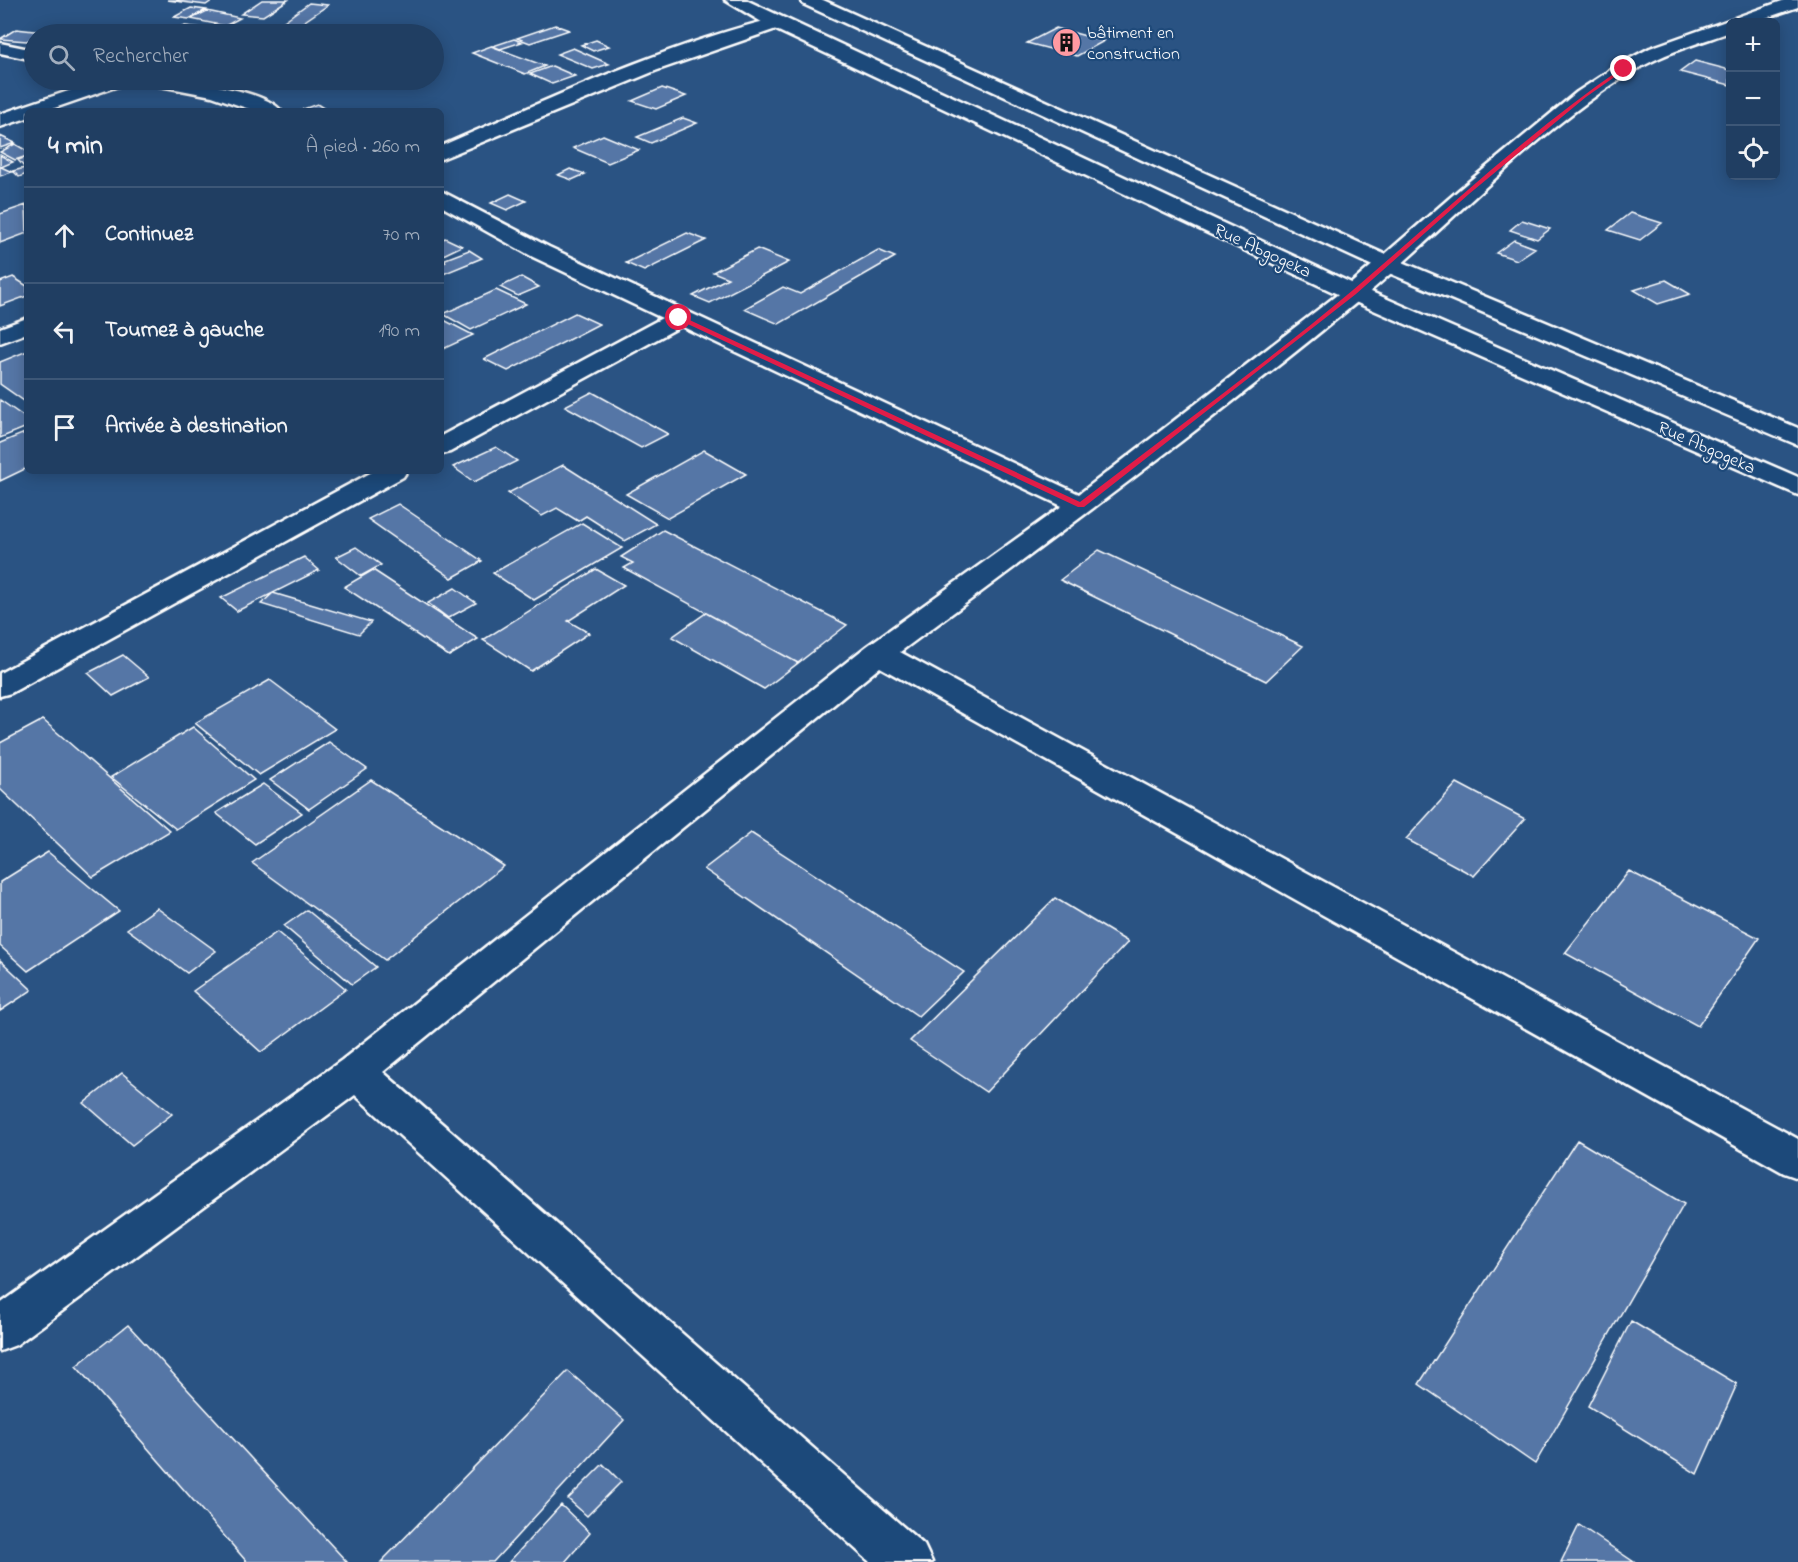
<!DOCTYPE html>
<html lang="fr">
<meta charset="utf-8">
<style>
body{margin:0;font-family:"Indie Flower",sans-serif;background:#284568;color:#f1f3f6}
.controls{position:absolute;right:18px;top:18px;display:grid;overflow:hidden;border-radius:9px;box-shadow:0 3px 15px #0003}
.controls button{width:54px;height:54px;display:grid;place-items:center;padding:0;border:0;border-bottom:2px solid #3d5777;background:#203e62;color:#f1f3f6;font:30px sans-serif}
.stop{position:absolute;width:18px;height:18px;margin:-14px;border:4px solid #e11d48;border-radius:50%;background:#fff}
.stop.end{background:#e11d48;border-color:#fff;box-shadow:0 2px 6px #0008}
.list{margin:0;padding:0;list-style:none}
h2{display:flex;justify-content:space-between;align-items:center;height:78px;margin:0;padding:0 24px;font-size:26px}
h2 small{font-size:20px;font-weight:400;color:#a2aebe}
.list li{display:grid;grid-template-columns:39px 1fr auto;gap:18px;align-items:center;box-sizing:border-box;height:96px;padding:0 24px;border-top:2px solid #3d5777}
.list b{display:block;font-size:22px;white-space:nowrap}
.list em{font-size:20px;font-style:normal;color:#a2aebe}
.icon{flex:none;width:33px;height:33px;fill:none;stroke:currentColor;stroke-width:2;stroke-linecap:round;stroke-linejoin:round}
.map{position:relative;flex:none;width:1798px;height:1562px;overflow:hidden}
.search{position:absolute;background:#203e62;box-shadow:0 3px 15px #0003;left:24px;top:24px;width:420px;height:66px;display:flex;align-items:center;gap:15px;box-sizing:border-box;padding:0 21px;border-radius:33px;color:#a2aebe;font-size:22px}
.panel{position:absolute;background:#203e62;box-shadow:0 3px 15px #0003;left:24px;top:108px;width:420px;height:366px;border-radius:9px}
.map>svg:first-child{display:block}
</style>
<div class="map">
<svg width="1798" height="1562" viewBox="0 0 1798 1562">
<rect width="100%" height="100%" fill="#2a5383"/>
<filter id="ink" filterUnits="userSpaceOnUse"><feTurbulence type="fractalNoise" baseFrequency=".0167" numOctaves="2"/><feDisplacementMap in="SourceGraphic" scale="12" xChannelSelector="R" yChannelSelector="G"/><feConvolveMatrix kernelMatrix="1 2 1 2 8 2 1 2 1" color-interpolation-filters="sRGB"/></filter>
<g filter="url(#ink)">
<path fill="#5576a6" stroke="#fff" stroke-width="1.5" d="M167,0h46l-7,5z
M262,0h26l-25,16 -22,-2z
M309,3l19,2 -32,22 -19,-1z
M191,8l15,2 -17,9 -15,-2z
M207,11l33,7 -15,8 -34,-7z
M555,25l14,5 -39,13 -13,-5z
M185,26l36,4 -8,4h-43z
M329,26l39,8h-57z
M1056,28l48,13 -27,15 -50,-13z
M16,29l27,3 -16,9 -27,-2z
M69,29l22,1 -7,4h-24z
M514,39l8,3 -22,7 -7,-3z
M596,40l13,6 -16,5 -12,-6z
M491,46l54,20 -20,8 -53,-21z
M573,48l36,16 -16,5 -36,-15z
M1695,61l35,9v15l-50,-13z
M552,66l23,10 -23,8 -22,-10z
M662,88l24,8 -30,13 -24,-8z
M317,104l11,7 -27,-1z
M683,118l14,5 -46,20 -14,-6z
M603,135l36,15 -31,13 -35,-15z
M0,136l15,7 -15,5z
M15,144l12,7v5l-12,4 -15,-8z
M0,155l13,7 -12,5 11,5 -12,4z
M27,157v17l-8,3 -6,-6 12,-3 -7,-8z
M570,169l15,5 -13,6 -14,-5z
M510,194l16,7 -19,9 -16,-7z
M26,205l1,28 -27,10v-29z
M1630,213l32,10 -22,17 -32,-10z
M1522,220l28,9 -13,10 -27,-9z
M687,233l19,7 -62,31 -18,-8z
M445,238l17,8 -21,10v-16z
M1514,240l21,8 -18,12 -21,-7z
M757,249l32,13 -79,41 -17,-7 35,-18 -15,-6z
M469,250l13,8 -41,17v-11l5,-2 -3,-2z
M878,250l17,7 -116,67 -35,-15 39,-22 17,7z
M13,277l14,9v10l-27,10v-24z
M521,277l18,10 -21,9 -18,-9z
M1666,280l24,14 -32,10 -24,-14z
M496,290l30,14 -55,26 -28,-16z
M575,313l24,11 -91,47 -24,-12z
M441,319h1l31,16 -30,14 -2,-1z
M27,351v52l-27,-19v-22z
M592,392l76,42 -27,14 -76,-42z
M0,400l27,19v8l-27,11z
M27,432v36l-27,13v-38z
M496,447l21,14 -43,21 -21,-15z
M704,450l42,24 -78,44 -42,-24z
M563,465l93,59 -31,17 -39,-25 -8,5 -21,-13 -15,8 -34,-23z
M398,504l84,57 -30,17 -84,-59z
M582,523l40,25 -88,52 -41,-27z
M663,530l184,95 -49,38 -174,-95 9,-5 -12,-6z
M356,547l25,18 -20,11 -25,-19z
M1099,550l204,96 -37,35 -206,-101z
M304,557l15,13 -82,41 -16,-13z
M596,569l28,16 -56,36 21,12 -58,38 -48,-31z
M373,570l105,69 -29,17 -105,-69z
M455,588l21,15 -28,15 -20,-15z
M273,593l98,29 -12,12 -98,-30z
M706,613l92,50 -34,26 -92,-52z
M123,655l26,22 -36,19 -25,-23z
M270,680l65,49 -76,46 -64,-52z
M43,720l127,111 -77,46 -93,-88v-46z
M193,727l61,53 -78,49 -65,-52z
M329,742l38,27 -58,40 -39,-29z
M371,780l133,86 -119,94 -133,-97z
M1457,783l68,36 -51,57 -68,-37z
M263,784l39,29 -47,31 -39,-31z
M751,833l213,139 -46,44 -214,-147z
M48,852l71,59 -91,60 -28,-25v-64z
M1629,871l130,67 -61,88 -133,-73z
M1055,898l73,44 -142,150 -76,-51z
M157,908l59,43 -29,22 -60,-44z
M307,910l69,57 -24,17 -68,-58z
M277,932l69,57 -85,63 -68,-61z
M0,960l32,30 -32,21z
M122,1073l50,41 -40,31 -48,-42z
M1577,1140l107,64 -149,260 -116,-80z
M1631,1321l106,63 -40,90 -109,-68z
M128,1325l219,237h-100l-171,-196z
M568,1371l56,49 -131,142h-112z
M603,1464l18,18 -34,34 -19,-17z
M561,1505l29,28 -25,29h-56z
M1579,1525l55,37h-73z"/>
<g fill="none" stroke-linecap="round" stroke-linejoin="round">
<defs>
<path id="street" d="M1785,0h13v7l-44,15h-24v10c-34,12 -70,22 -101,42 -97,60 -180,152 -268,225 -150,123 -306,238 -461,353l898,487v39l-14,-5 -904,-506 -497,405 541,473 8,17h-62l-515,-467 -339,250 -16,6v-47l342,-244 525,-414 195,-140 -381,-180 -231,126 -9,2v-18l221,-118 -129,-61 -92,-51v-15l108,56 530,247 267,-206 114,-99 117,-97 41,-27 32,-17z
M776,18l9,5 -3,4 -127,44 -214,88v-13c109,-47 220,-100 335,-128z
M0,43l34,7v10l-34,-7z
M101,80h25l-2,4 -78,27h-19v7l-27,9v-13z
M148,80c25,-3 117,9 133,31h-26l-43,-15 -62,-12z
M27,318v15l-27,10v-15z
M374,471h33l-4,6 -392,216 -11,3v-23z"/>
<path id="primary" d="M725,0h21l616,288 436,189v18l-452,-197 -576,-271z
M801,0h22l570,258 405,170v17l-421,-177 -574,-264z"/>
</defs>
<use href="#street" stroke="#fff" stroke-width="5"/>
<use href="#primary" stroke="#fff" stroke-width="5"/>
<use href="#street" fill="#1f4a7a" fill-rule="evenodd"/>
<use href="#primary" fill="#1f4a7a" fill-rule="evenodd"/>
</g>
</g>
<path fill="#e11d48" d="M1622,68l4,1 -40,28 -117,97 -113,100 -272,213h-6l-403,-189 6,-2 399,186c91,-70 185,-138 273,-212 88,-75 173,-156 269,-222z"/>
<defs>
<symbol id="building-disc" viewBox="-11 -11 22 22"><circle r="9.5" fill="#ff9aa2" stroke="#1f4a7a"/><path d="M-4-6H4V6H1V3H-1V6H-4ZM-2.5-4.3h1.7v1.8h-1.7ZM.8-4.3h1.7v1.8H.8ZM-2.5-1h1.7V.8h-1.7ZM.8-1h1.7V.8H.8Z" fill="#111"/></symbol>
</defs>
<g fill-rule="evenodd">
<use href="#building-disc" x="1050" y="26" width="33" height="33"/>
</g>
<g text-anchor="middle" stroke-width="4.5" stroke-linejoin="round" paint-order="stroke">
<g font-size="18" fill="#fff" stroke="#1f4a7a" text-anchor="start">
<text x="1087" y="38">bâtiment en<tspan x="1087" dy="21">construction</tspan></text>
</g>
<g font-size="18" fill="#fff" stroke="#1f4a7a">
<text transform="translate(1263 250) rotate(25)" y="6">Rue Abgogeka</text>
<text transform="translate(1707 447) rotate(24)" y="6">Rue Abgogeka</text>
</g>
</g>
</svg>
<div class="controls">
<button>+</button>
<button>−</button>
<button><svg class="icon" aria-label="locate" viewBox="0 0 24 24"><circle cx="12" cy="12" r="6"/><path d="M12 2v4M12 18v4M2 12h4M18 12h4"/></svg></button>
</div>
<div class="stop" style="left:679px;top:318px"></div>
<div class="stop end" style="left:1624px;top:69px"></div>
<div class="search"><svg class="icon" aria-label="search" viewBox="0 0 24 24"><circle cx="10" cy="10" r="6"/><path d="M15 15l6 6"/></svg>Rechercher</div>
<section class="panel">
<h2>4 min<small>À pied · 260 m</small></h2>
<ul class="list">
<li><svg class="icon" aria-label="ahead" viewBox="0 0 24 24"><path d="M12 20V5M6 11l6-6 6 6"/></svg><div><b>Continuez</b></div><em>70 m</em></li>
<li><svg class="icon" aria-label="left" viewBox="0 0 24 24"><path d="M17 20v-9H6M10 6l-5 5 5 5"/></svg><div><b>Tournez à gauche</b></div><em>190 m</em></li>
<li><svg class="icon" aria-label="arrive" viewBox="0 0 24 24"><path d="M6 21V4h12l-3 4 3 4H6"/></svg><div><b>Arrivée à destination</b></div></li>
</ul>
</section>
</div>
